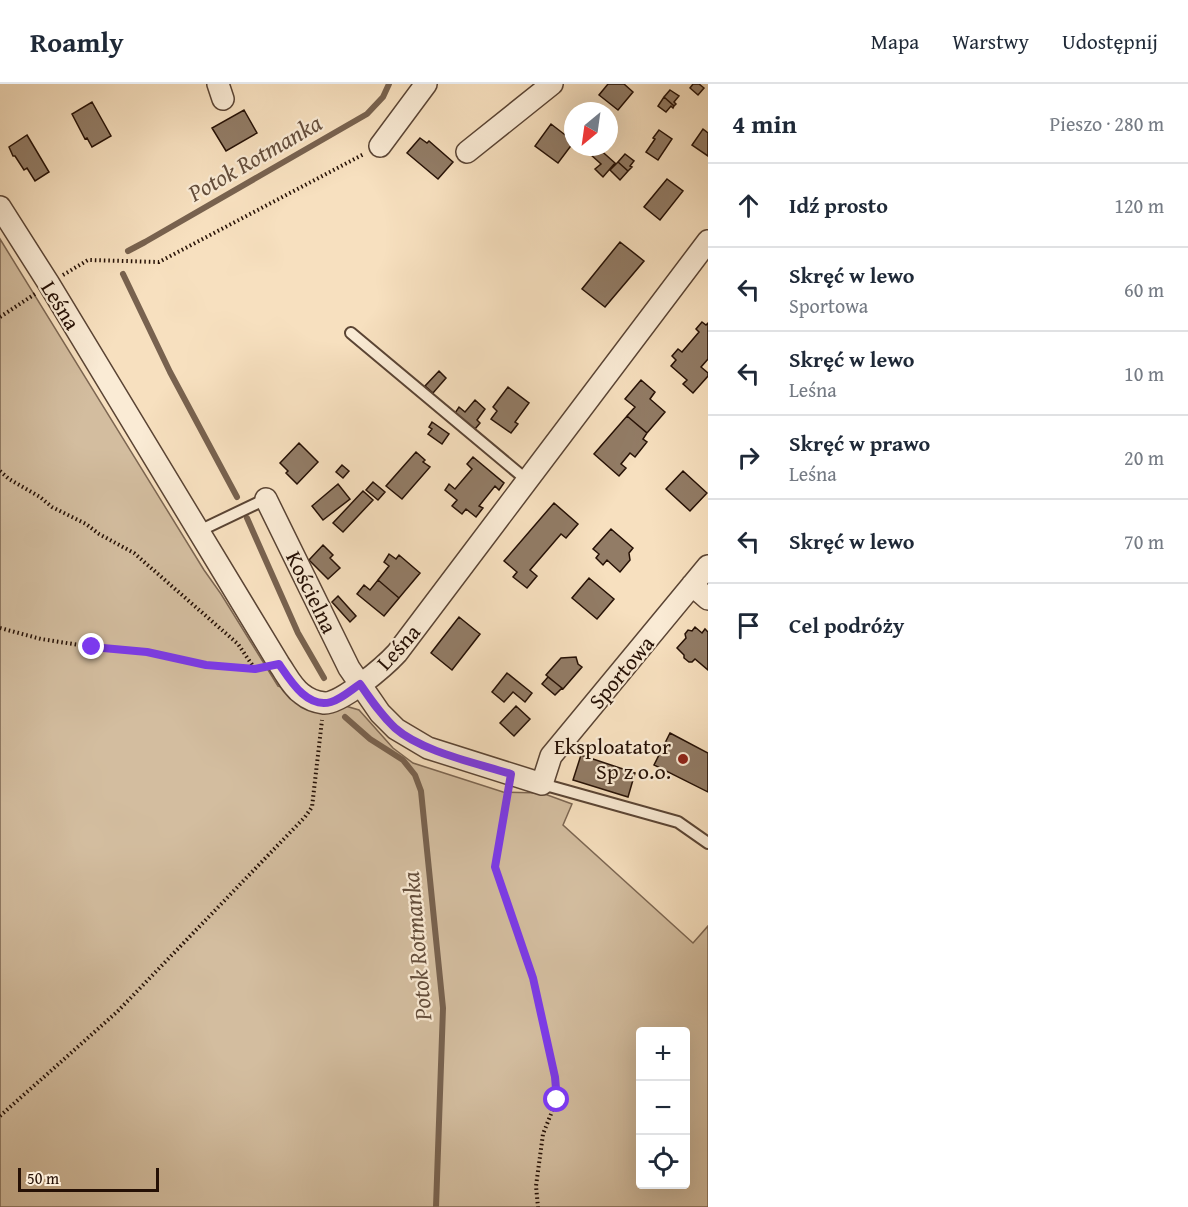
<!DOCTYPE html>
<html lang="pl">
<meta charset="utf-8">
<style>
body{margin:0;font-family:"Gentium Book Plus",serif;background:#f6f6f7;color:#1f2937}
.controls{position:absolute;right:18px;bottom:18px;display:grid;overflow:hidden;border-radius:6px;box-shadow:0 6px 24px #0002}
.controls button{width:54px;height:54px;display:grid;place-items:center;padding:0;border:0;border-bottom:2px solid #e0e1e3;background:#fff;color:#1f2937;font:30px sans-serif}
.compass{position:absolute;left:564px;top:18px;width:54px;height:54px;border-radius:50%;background:#fff;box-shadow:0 6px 24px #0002;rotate:209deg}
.scale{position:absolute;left:18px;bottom:15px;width:141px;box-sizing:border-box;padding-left:6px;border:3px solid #251005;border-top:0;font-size:16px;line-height:21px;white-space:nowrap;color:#251005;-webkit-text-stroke:4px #faebd5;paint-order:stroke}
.stop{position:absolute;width:18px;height:18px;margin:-14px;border:4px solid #7c3aed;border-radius:50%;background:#fff}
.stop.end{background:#7c3aed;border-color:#fff;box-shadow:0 2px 6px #0008}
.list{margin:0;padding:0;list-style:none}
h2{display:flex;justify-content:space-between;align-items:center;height:78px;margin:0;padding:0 24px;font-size:26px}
h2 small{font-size:20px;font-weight:400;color:#747a83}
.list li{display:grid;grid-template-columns:39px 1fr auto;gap:18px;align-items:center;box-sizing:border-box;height:84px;padding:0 24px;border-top:2px solid #e0e1e3}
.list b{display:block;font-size:22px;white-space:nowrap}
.list p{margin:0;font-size:20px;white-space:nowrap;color:#747a83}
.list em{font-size:20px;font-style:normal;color:#747a83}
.icon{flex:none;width:33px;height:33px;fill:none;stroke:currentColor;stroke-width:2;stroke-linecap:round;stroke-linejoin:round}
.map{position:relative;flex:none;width:708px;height:1123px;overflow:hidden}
header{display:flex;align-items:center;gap:36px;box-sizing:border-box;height:84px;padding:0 30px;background:#fff;border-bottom:2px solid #e0e1e3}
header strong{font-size:28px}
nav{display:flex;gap:33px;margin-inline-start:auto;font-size:21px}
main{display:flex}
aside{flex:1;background:#fff}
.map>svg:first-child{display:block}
</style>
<header>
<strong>Roamly</strong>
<nav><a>Mapa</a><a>Warstwy</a><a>Udostępnij</a></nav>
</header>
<main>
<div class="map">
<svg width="708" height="1123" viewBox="0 0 708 1123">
<rect width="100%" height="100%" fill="#f7e0bf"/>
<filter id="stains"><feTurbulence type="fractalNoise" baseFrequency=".00333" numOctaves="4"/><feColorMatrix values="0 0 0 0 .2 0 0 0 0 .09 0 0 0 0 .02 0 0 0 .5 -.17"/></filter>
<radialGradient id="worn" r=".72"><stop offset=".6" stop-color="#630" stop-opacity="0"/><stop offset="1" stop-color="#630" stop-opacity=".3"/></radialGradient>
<path fill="#d3bd9f" stroke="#7c6652" stroke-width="1.5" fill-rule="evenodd" d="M0,155l204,331 17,24 57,92 81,24 34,38 20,15 90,29 39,1 30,11 -9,21 130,118 15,-17v281h-708zM640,948h46v152h-46z"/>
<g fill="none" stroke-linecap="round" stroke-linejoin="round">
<path stroke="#78624f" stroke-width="6" d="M128,167l17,-9 222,-128 16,-17 6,-13
M123,190l47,98 67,125
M247,434l51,115 26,45
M345,633l25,22 33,21 12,15 6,16 22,217 -7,199"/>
</g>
<path fill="#927c66" stroke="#251005" stroke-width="1.5" d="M608,0h16l9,8 -15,18 -19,-15z
M693,0h6l5,4 -6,7 -8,-7z
M670,6l9,6 -5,6 2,2 -2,2 -10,-9z
M664,13l10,9 -1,2 -2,-2 -5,6 -8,-6z
M92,18l19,34 -19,11 -5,-9 -2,1 -13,-25z
M244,26l13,23 -31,18 -14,-23z
M551,40l22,17v2l-15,20 -23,-17z
M703,45l5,4v23l-16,-11z
M659,46l13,9 -14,21 -12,-8 9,-13 -2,-1z
M27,51l22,37 -14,9 -8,-13 -3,2 -9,-14h-2l-4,-9z
M420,54l7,5 2,-2 24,21 -15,17 -31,-26z
M597,63l18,16 -12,14 -8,-8 6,-5 -11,-10z
M625,70l9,7 -4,5 2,1 -4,4 -10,-9z
M618,78l10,9 -8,9 -10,-10z
M667,95l16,12 -23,29 -16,-13z
M620,158l24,19 -39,46 -23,-18z
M702,238l4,3 2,-2v36l-7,8 7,6v3l-15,17 -10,-9 4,-4 -16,-14 5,-6 -4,-4 6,-7 4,3 17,-20 -3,-3z
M439,287l7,7 -13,15 -8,-7z
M641,296l14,12 -5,7 15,13 -18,21 -20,-17 8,-9 -10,-8z
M508,303l21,16 -14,19 3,2 -7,9 -20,-14 6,-8 -4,-4z
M475,316l10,9 -8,11 3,3 -5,6 -20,-16 4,-6 6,5z
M627,332l20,17 -4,6 4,3 -12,15 -5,-4 -9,11 5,4 -7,8 -25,-22z
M432,338l17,12 -7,10 -14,-10 4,-5 -3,-2z
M299,359l19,19 -21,22 -11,-11 2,-2 -8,-8z
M416,368l9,8 -2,2 7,5 -28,32 -16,-13z
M473,373l31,26 -5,7 -4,-4 -16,20 4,2 -7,9 -10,-8 -4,5 -10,-8 5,-6 -12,-10 4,-6 6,5 17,-20 -5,-5z
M342,381l7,6 -6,7 -7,-6z
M683,387l24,22 -17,18 -24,-22z
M373,398l12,10 -7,8 -12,-10z
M338,400l12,15 -27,21 -11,-14z
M363,407l10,9 -30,32 -10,-9z
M554,419l24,21 -12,14 -5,-4 -31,36 7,6 -10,12 -14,-11 4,-5 -13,-11z
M611,445l22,19 -4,5 1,7 -10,12 -13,-12 -4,5 -7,-7 3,-4 -6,-5z
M323,461l10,10 -3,3 10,10 -12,11 -19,-19z
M389,470l7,5 3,-4 21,18 -21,25 -21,-18 11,-14 -5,-4z
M589,494l25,21 -17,20 -25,-21z
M378,496l21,18 -15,18 -27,-22 7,-9 6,5z
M338,512l18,20 -6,6 -18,-20z
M459,533l21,17 -28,36 -21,-17z
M695,543l7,6 3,-4 3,3v38l-13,-11 -3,3h-3l-5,-4v-3l-7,-7 9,-10 -1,-4 3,-4 4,1z
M576,573l2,7 4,3 -19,22 -17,-14 15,-17z
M507,589l25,20 -7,9 -12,-10 -9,10 -12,-10z
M548,593l14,11 -7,7 -13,-11z
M516,622l14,13 -16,17 -14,-13z
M670,649l38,20v39l-54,-27z
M581,671l54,18 -7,24 -55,-17z"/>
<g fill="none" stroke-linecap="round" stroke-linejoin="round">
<defs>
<path id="service" d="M351,249l177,148
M199,447l67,-32
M542,700l136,38 30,21"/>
<path id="minor" d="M218,0l5,15
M380,62l46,-62
M467,68l85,-68
M0,123l49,77 230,380c7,10 13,23 23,30 6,5 14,8 22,9 17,1 61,-37 73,-50l311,-412
M266,415l83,169 31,45 16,16 32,19 114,36 9,-28 157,-190
M692,501l16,14"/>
</defs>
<use href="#service" stroke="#5a4434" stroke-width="14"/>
<use href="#minor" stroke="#5a4434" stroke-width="24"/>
<path stroke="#251005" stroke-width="4" stroke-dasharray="1.5 3" stroke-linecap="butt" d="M63,191l25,-15 71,2 205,-108
M0,233l35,-23
M0,387l9,8 31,18 12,10 34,17 13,10 35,19 104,91 17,25
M0,544l41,11 51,8 55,5 58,13 51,4
M508,708l-13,75 38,111 22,99 2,22 -14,35 -7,52 2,21
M0,1032l117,-104 188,-195 7,-10 10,-87"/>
<use href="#service" stroke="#faebd5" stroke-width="10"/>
<use href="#minor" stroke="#faebd5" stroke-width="21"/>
</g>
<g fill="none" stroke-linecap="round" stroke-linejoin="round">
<path stroke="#7c3aed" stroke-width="8" d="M92,563l55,5 59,13 49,4 24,-5c11,16 28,45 52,38 10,-3 20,-12 29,-18 11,16 21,31 35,44 27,24 82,35 116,46l-16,93 38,111 22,99 2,23"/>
</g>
<circle fill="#8f2418" stroke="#faebd5" stroke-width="2" cx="683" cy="675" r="6"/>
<g text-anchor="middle" stroke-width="4.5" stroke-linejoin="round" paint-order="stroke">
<g font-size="22" fill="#251005" stroke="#faebd5">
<text transform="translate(61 221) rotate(58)" y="8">Leśna</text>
<text transform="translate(312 508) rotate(64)" y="8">Kościelna</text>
<text transform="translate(398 563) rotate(-48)" y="8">Leśna</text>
<text transform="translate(621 588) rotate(-50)" y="8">Sportowa</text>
</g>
<g font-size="22" fill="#251005" stroke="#faebd5" text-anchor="end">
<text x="671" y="670">Eksploatator<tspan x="671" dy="25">Sp z o.o.</tspan></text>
</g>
<g font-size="24" font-style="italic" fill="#644e3c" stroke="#faebd5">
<text transform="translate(255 74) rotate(-30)" y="8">Potok Rotmanka</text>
<text transform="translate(417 862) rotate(-95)" y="8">Potok Rotmanka</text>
</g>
</g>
<rect width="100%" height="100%" filter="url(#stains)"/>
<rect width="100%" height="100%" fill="url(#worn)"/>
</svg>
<div class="controls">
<button>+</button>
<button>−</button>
<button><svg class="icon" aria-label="locate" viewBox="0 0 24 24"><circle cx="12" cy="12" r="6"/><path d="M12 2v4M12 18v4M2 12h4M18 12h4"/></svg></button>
</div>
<svg class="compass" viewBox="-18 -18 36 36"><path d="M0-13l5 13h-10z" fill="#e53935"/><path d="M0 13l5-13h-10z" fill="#747a83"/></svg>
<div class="scale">50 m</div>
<div class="stop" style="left:557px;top:1016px"></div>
<div class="stop end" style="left:92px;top:563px"></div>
</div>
<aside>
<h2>4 min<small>Pieszo · 280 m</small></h2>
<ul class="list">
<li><svg class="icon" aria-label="ahead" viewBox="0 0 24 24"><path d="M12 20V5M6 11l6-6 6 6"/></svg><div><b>Idź prosto</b></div><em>120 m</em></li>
<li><svg class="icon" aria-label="left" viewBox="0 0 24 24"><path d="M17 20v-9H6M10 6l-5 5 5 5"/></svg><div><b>Skręć w lewo</b><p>Sportowa</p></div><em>60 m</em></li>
<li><svg class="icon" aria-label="left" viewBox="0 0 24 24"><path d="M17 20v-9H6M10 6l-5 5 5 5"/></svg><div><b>Skręć w lewo</b><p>Leśna</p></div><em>10 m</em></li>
<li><svg class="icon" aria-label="right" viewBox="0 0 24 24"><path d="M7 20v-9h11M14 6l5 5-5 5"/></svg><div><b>Skręć w prawo</b><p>Leśna</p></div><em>20 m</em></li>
<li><svg class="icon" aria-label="left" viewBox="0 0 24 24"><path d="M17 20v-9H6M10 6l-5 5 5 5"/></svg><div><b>Skręć w lewo</b></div><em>70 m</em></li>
<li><svg class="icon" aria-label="arrive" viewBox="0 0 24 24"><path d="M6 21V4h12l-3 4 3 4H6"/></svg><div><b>Cel podróży</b></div></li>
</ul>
</aside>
</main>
